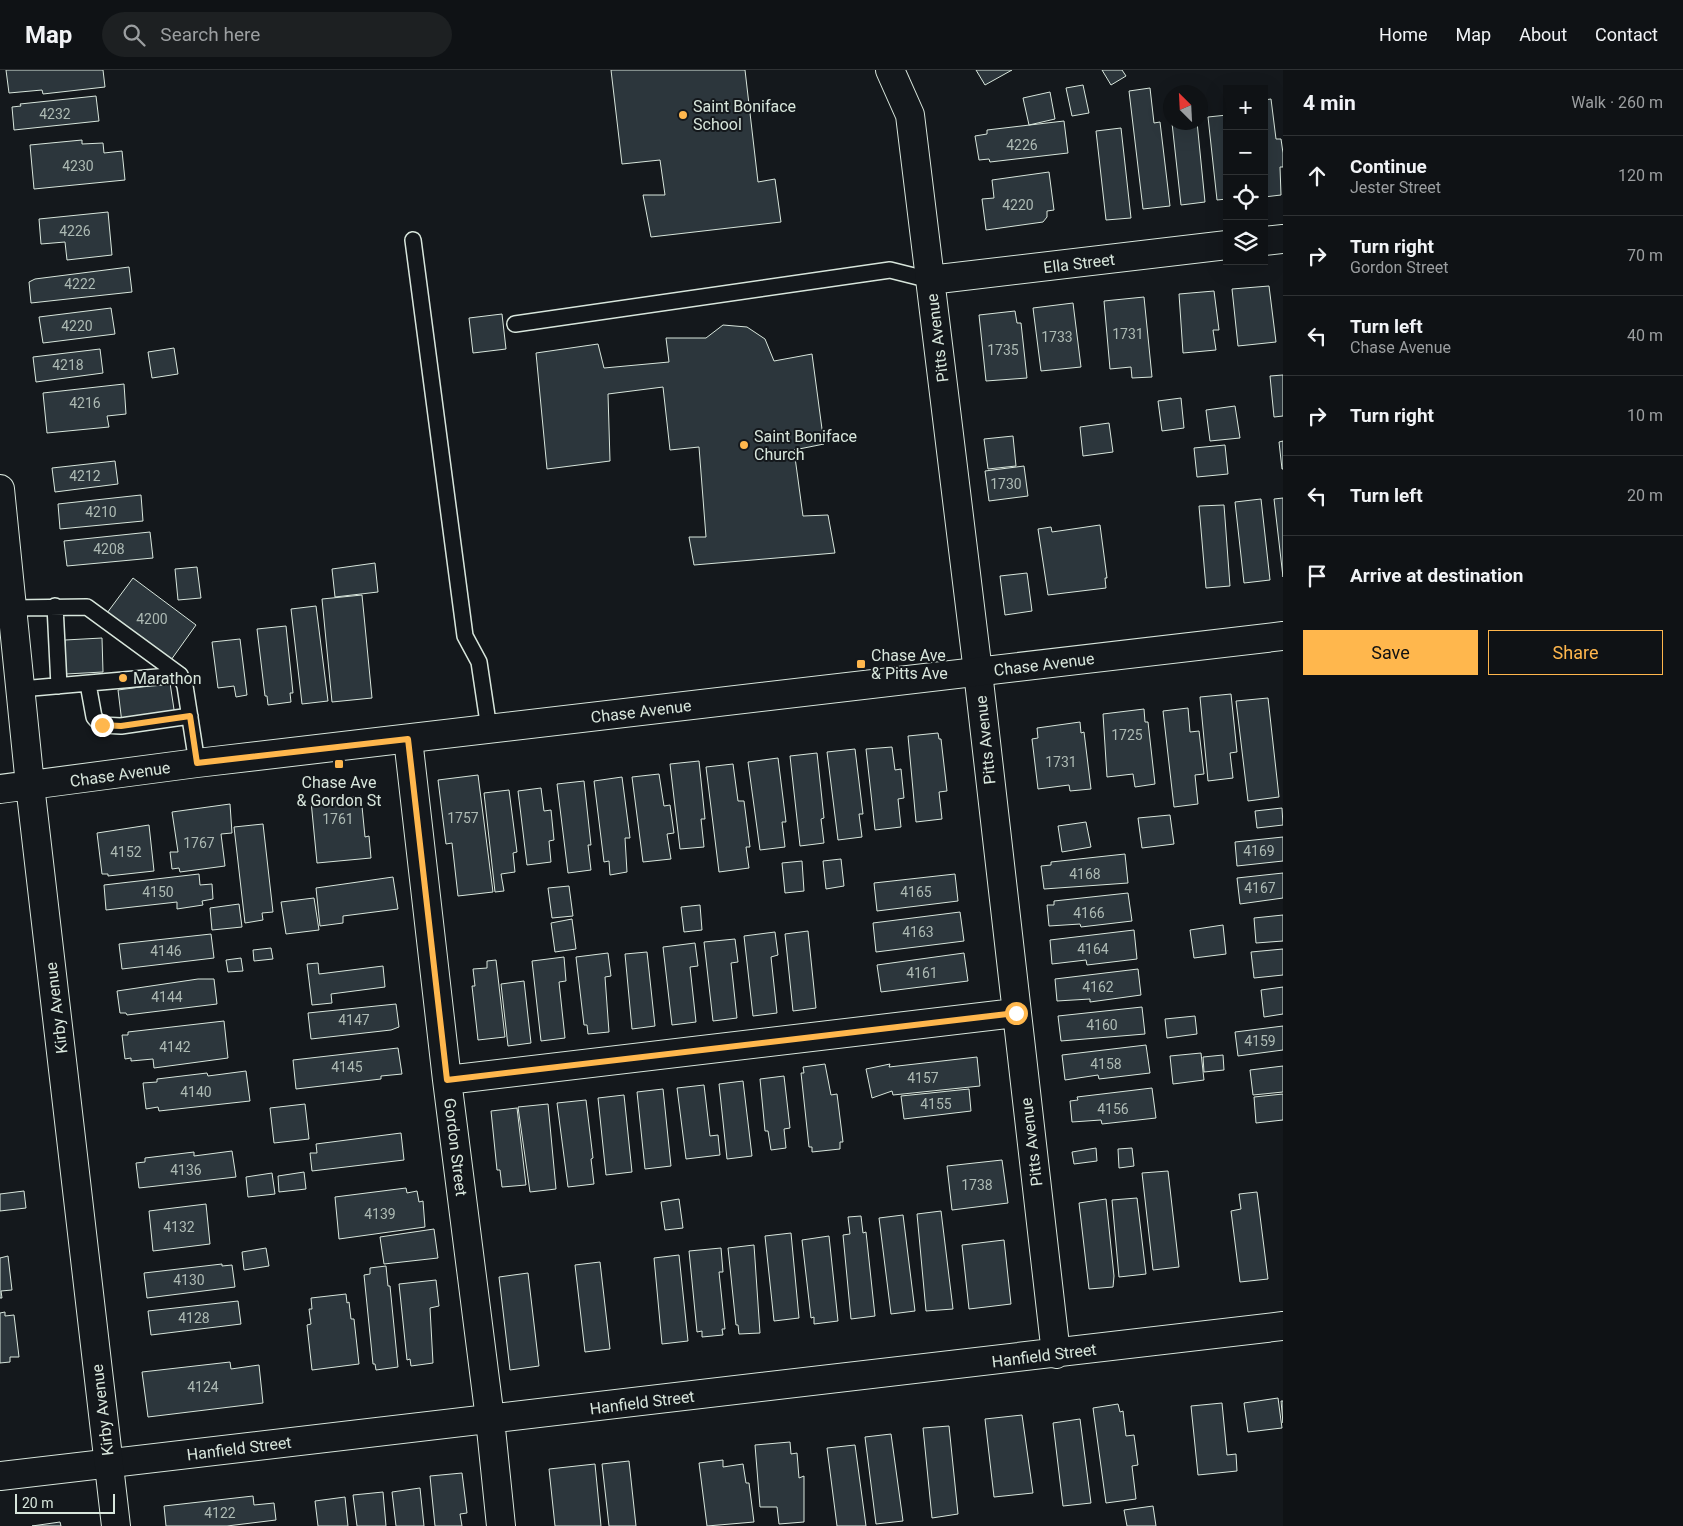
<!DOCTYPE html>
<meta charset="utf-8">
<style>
body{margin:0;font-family:Roboto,sans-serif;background:#1d2022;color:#f1f3f6}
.controls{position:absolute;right:15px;top:15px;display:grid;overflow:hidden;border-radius:0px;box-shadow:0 5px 20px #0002}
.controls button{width:45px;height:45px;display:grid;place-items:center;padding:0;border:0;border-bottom:1px solid #2f3234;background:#0f1215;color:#f1f3f6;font:25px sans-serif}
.compass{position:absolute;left:1163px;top:15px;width:45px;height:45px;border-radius:50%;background:#0f1215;box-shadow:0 5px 20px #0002;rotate:336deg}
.scale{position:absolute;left:15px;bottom:12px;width:100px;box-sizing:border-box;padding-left:5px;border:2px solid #d8e6dc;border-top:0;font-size:14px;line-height:18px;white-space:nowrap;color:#d8e6dc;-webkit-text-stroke:4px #14181c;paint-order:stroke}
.stop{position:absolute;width:15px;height:15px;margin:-11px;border:4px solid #ffb74d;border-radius:50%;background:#fff}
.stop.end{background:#ffb74d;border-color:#fff;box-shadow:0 1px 5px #0008}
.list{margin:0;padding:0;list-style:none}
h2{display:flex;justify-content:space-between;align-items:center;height:65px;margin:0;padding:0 20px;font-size:21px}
h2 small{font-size:16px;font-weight:400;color:#9b9ea0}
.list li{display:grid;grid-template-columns:32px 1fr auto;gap:15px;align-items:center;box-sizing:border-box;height:80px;padding:0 20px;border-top:1px solid #2f3234}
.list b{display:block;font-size:19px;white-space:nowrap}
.list p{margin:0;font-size:16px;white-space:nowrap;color:#9b9ea0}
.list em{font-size:16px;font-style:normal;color:#9b9ea0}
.actions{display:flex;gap:10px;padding:15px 20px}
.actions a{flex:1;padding:11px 0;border:1px solid #ffb74d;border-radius:0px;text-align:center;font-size:18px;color:#ffb74d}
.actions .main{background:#ffb74d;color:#111}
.icon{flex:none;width:28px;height:28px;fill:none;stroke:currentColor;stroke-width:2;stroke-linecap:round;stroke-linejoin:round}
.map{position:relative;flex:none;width:1283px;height:1456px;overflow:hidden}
header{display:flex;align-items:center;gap:30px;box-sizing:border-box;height:70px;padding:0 25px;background:#0f1215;border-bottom:1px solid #2f3234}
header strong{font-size:24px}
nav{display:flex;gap:28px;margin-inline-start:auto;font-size:18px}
.search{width:350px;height:45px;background:#1d2022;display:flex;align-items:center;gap:12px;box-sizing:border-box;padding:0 18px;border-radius:28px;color:#9b9ea0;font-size:19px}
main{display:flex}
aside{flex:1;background:#0f1215}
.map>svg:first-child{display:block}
</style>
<header>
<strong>Map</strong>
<div class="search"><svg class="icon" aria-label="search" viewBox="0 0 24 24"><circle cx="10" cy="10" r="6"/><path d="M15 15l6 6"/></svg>Search here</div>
<nav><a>Home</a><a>Map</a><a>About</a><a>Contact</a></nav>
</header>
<main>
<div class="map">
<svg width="1283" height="1456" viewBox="0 0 1283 1456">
<rect width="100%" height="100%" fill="#14181c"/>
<path fill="#2c363c" stroke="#d8e6dc" d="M6,0h97l2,17 -62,7 -1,-4 -33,3z
M611,0h134l13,112 17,-3 6,43 -130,15 -8,-42h22l-5,-35 -38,4z
M976,0h36l-27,15z
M1102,0h20l4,6 -15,9z
M1083,15l6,28 -17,3 -6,-28z
M1150,18l4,35 6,-1 10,84 -27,3 -14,-118z
M1050,22l5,27 -26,6 -6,-27z
M96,26l3,25 -85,9 -2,-23 9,-1 -1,-2z
M1271,29l5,40h5l2,14v14h-3l1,28 -17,2v-97z
M1227,45v84l-10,1 -9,-83z
M1064,51l4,32 -78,9 -1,-3 -10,1 -4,-24 12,-2v-4z
M1197,52l8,80 -24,3 -9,-82z
M1121,58l10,90 -25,2 -10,-89z
M82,70v4l21,-1 1,10 18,-2 3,29 -91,9 -4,-44z
M1049,102l5,38 -7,1v6l-4,5 -57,8 -4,-31 12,-1 -2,-18z
M108,142l4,43 -45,5 -2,-18 -24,2 -2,-25z
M129,197l3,25 -101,11 -2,-21 6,-3z
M1269,216l7,56 -38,4 -6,-57z
M1214,221l5,39h-6l3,20 -33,3 -4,-59z
M1144,227l8,80 -20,1 -1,-11 -21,2 -6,-68z
M1073,233l8,64 -40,4 -8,-63z
M111,238l4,26 -72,9 -4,-26z
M1015,241l2,12h4l6,55 -41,3 -7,-66z
M502,244l4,35 -33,4 -4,-35z
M723,255l24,2 18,12 9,22 38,-7 12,90 -30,6 9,66 25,-1 7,38 -141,12 -5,-28h17l-7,-90 -29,3 -7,-63 -55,7 2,67 -63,8 -11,-116 62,-9 6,24 65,-6 -3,-24h40z
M174,278l4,26 -26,4 -4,-26z
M100,279l3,24 -67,9 -3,-25z
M1283,305v41l-9,1 -4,-41z
M124,314l2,30 -19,2 2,11 -62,6 -4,-40z
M1181,328l3,30 -22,3 -4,-30z
M1235,336l5,32 -30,3 -4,-31z
M1109,353l4,29 -30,4 -3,-29z
M1013,366l3,30 -28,3 -4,-30z
M1283,371v28h-1l-3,-27z
M1225,375l3,29 -31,3 -3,-29z
M115,391l3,23 -63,8 -3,-24z
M1024,396l4,30 -39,5 -4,-30z
M141,425l2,26 -83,8 -2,-25z
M1283,428v79l-9,-78z
M1261,429l9,81 -26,3 -9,-81z
M1224,435l6,81 -24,2 -7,-82z
M1100,455l7,53h-2l1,10 -58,7 -10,-66 13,-2 1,5z
M150,462l3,26 -86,8 -3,-25z
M375,493l3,29 -43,5 -3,-28z
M197,497l4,31 -23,2 -3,-31z
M1027,503l5,38 -27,4 -5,-39z
M133,508l63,47 -25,35 -64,-47z
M362,525l10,103 -40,4 -10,-103z
M316,536l12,95 -26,3 -11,-95z
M286,556l7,67h-3l1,9 -23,3 -1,-9h-2l-8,-67z
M102,568l1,34 -37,2 -1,-34z
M240,569l7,56 -11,2 -2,-11 -16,2 -6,-46z
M170,613l5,33 -53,7 -4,-33z
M1231,624l6,58 -7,1 3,25 -25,3 -8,-84z
M1268,628l11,99 -31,4 -12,-100z
M1188,638l2,24 9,-1 5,43 -9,1 3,29 -24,3 -11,-96z
M1144,639l1,13h3l7,62 -20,3 -2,-13 -26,3 -4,-63z
M1080,652l1,11 3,-1 7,57 -21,2 -1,-6 -31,4 -6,-50 6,-1 -1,-10z
M938,663l1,6h2l6,52 -8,1 3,27 -26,3 -8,-86z
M892,677l3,23 6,-1 3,29 -6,1 3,28 -26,3 -9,-81z
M855,679l8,65h-4l3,23 -24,3 -11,-88z
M817,683l7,65 -3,1 3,24 -24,3 -10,-90z
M778,688l8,64h-4l3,25 -25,3 -12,-88z
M699,691l6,58h-4l3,28 -24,2 -10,-85z
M733,694l5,37h6l6,46h-4l3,21 -30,4 -13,-105z
M659,704l5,32 6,-1 4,28 -7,1 4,25 -28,3 -11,-85z
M478,705l15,117 -35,4 -6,-53 -6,1 -8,-64z
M622,707l8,61h-5l2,34 -17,3 -1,-14 -5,1 -10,-81z
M584,711l7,64h-3l3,25 -23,3 -11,-89z
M541,718l3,23 7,-1 3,30 -5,1 2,21 -24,3 -9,-74z
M509,720l8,62 -4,1 2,19 -14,2 3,17 -9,1 -11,-99z
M361,726l4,41 4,-1 2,22 -54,5 -6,-62z
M230,734l2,29 -11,1 4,32 -45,6 -1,-4 -7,1 -2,-17h8l-6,-40z
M1282,738l1,17 -26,3 -2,-17z
M1170,745l4,29 -32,4 -4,-30z
M1086,752l5,25 -29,5 -4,-26z
M263,754l10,88 -11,1 1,7 -18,3 -11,-96z
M149,755l5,46 -46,5v-2h-6l-5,-41z
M1283,767v24l-46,5 -2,-24z
M1125,784l3,29 -84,6 -3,-23 10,-1v-3z
M841,789l3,27 -18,3 -3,-28z
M802,791l2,30 -19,2 -3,-30z
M1283,803v25l-43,6 -3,-26z
M199,804l1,11 12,-1 1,15 -11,2 1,4 -26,4v-7l-71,8 -2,-25z
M955,804l3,27 -81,10 -3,-28z
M393,807l5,32 -55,7v7l-23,3 -4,-38z
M569,816l4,30 -21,2 -4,-30z
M1128,823l4,28 -51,6 -1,-3 -31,2 -2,-21h7v-4z
M314,828l5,32 -33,4 -5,-32z
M239,834l3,23 -30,3 -2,-22z
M700,835l2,25 -18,2 -3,-25z
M960,842l4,29 -88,11 -3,-29z
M1283,845v26l-27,2 -2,-25z
M572,849l4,30 -21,3 -4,-29z
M1223,855l3,29 -32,4 -4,-28z
M1134,860l3,29 -50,6 -1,-5 -34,4 -2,-24z
M808,861l8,77 -23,3 -8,-77z
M775,862l3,23 -7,2 6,56 -24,3 -9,-80z
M211,864l3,24 -92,11 -3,-25z
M735,869l3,23 -7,1 6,55 -24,3 -9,-79z
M695,873l3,23 -8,1 6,55 -24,3 -9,-78z
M271,878l2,11 -19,2 -1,-11z
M1283,879v26l-29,3 -3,-26z
M647,882l8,74 -23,3 -7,-75z
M608,883l3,23 -6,1 4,55 -21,2 -1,-9h-3l-8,-68z
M964,883l4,28 -87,11 -4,-27z
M564,887l2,24 -7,1 6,56 -24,3 -9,-80z
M241,888l2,13 -15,1 -2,-12z
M496,890l9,77 -27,3 -6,-54h3l-2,-17 14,-1v-7z
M318,893l1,11 64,-8 2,21 -54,7 1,9 -20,2 -5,-41z
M1138,899l3,26 -51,7v-3l-33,2 -2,-22z
M198,909h16l3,25 -90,11 -1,-2h-6l-3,-22z
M524,911l7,62 -23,3 -7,-62z
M1283,917v27l-19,3 -3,-27z
M396,934l3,23 -8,3 -80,9 -3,-26z
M1142,937l3,27 -84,7 -3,-25z
M1195,946l2,18 -30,4 -2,-19z
M224,951l4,37 -74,10 -1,-9 -22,2v-3l-6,1 -3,-24h6v-3z
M1283,956v24l-45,6 -3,-24z
M1146,975l4,28 -51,6 -1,-4 -33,5 -3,-25z
M398,978l4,26 -21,2v3l-85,10 -3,-29z
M1201,983l3,27 -31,4 -3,-28z
M1223,985l1,15 -20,2 -1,-15z
M977,987l3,29 -87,9 -1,-4 -20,7 -6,-29 24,-5 -1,3z
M825,994l6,31 6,-1 6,48h-3v7l-28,3v-5h-3l-8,-74h3l-1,-6z
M1283,996v26l-30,3 -3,-25z
M246,1001l4,30 -91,10 -1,-4 -12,2 -3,-26 14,-1v-3l50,-6 1,3z
M784,1006l6,52 -6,1 2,19 -15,2 -3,-19h-3l-5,-52z
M743,1011l9,75 -25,3 -8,-75z
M704,1015l6,51 8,-1 2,20 -34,4 -9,-71z
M1152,1018l4,30 -54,6 -1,-4 -29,2 -2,-21 8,-1 -1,-3z
M663,1019l8,77 -26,3 -8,-77z
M969,1019l2,22 -67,8 -3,-23z
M1283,1024v26l-27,3 -2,-26z
M624,1025l8,77 -26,3 -8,-77z
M586,1030l7,58 -2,1 3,25 -26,3 -11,-84z
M305,1034l4,35 -35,4 -4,-35z
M548,1034l8,85 -26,3 -12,-85z
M517,1038l9,77 -24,2 -2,-17h-3l-6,-59z
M401,1063l3,27 -92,11 -2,-18h7l-1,-9z
M1096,1078l1,13 -23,3 -2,-12z
M1132,1078l2,18 -15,2 -1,-19z
M232,1081l4,26 -97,11 -3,-25 9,-1v-4l49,-6v4z
M1002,1090l6,43 -56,7 -5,-44z
M1168,1101l11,96 -26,3 -11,-97z
M304,1102l2,17 -27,3 -1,-16z
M272,1103l3,21 -27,3 -2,-20z
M406,1118l1,5 10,-2 2,11 4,-1 2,26 -86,12 -4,-42z
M24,1121l2,17 -26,3v-17z
M1257,1122l11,87 -28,3 -9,-71 10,-2 -2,-15z
M1137,1128l9,76 -27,3 -7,-77z
M679,1129l4,29 -18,2 -4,-28z
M1106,1129l8,77 -1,11 -24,2 -10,-86z
M206,1134l4,40 -57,7 -4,-40z
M941,1141l12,98 -27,2 -9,-97z
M903,1145l12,96 -24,3 -12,-96z
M861,1146l2,17 3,-1 9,84 -24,3 -8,-84 7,-1 -2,-17z
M434,1159l4,29 -54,6 -4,-27z
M791,1163l8,85 -25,3 -9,-85z
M829,1166l9,85 -24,3v-7l-3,1 -9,-78z
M1004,1170l7,64 -42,5 -7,-64z
M754,1175l6,88 -21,1 -1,-9h-2l-8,-77z
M266,1178l3,18 -25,4 -2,-18z
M721,1178l2,24h-4l6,57h-3l1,6 -21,2v-6l-5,1 -8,-81z
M679,1185l9,86 -26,3 -8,-86z
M8,1186l4,34 -11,1 1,7h-2v-40z
M600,1192l10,87 -25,3 -10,-87z
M222,1194v2l10,-1 3,22 -88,11 -3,-25z
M386,1196l2,20h2l8,81 -22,3 -1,-6h-2l-9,-89 6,-1v-6z
M528,1203l11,93 -29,4 -11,-93z
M436,1210l3,26 -9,2 3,55 -22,3 -1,-7 -3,1 -8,-76z
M346,1224l1,9 2,-1 2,17h3l5,45 -47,6 -5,-45 4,-1 -2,-15h3l-1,-11z
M238,1231l3,23 -90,11 -3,-24z
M5,1242v4l9,-1 5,42h-9v5l-10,1v-50z
M230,1292l1,7 28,-4 4,38 -115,14 -6,-45z
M1278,1328l4,30 -34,4 -4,-29z
M1281,1331h2v22z
M1222,1333l5,52 9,-1 1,17 -39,4 -7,-69z
M1118,1334l2,8 3,-1 3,25 8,-1 4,30 -6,1 4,33 -30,4 -13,-95z
M1022,1345l11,78 -39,4 -9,-78z
M1080,1349l11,84 -28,3 -10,-83z
M949,1356l9,88 -26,4 -9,-90z
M891,1364l12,87 -27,3 -11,-87z
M790,1372l1,12 6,-1 2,25 5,-2v46l-25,2 -2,-17h-17l-5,-62z
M855,1375l11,81h-29l-10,-78z
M723,1390v7l20,-3 3,19h3l5,39 -47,4 -8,-63z
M629,1391l7,65h-27l-7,-62z
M595,1394l6,62h-46l-6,-57z
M462,1403l5,40 -7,1 2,12h-27l-5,-50z
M420,1418l4,38h-28l-4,-34z
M383,1422l3,34h-29l-4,-31z
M253,1426l1,9 20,-2 2,17 -49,6h-61l-2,-20z
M345,1427l3,29h-30l-3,-25z
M1153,1436l3,20h-29l-3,-16z
M60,1452l1,4h-29z"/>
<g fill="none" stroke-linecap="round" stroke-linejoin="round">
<defs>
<path id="lane" d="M413,170l52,396 14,26 10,67
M515,254l375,-54 40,10
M55,536l4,80
M12,538l75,-1 93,68 5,11 12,77
M88,614l6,33 7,8 20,1 69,-10
M21,619l159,-14"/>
<path id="street" d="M890,0l20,45 68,557 78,682
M1264,171l19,-2
M930,210l297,-35
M408,669l39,341 43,339 11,107
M447,1010l568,-67
M0,1406l1283,-150"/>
<path id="secondary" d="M0,419l30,296 86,741
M0,719l197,-26 1086,-127"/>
</defs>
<use href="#lane" stroke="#d8e6dc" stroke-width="18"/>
<use href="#street" stroke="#d8e6dc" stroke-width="30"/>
<use href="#secondary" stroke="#d8e6dc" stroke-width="30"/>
<use href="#lane" stroke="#14181c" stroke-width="15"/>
<use href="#street" stroke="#14181c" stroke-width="28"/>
<use href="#secondary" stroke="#14181c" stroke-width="28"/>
</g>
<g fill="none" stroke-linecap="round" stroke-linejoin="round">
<path stroke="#ffb74d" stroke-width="6" d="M102,655l19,1 69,-10 7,47 211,-24 39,341 569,-67"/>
</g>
<g fill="#ffb74d" stroke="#14181c" stroke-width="2">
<circle cx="683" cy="45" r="5"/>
<circle cx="744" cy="375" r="5"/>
<rect x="856" y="589" width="10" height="10" rx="2.5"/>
<circle cx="123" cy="608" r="5"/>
<rect x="334" y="689" width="10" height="10" rx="2.5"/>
</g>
<g text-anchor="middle" stroke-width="4" stroke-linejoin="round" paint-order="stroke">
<g font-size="14" fill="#adbab4">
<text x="55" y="49">4232</text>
<text x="1022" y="80">4226</text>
<text x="78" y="101">4230</text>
<text x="1018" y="140">4220</text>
<text x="75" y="166">4226</text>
<text x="80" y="219">4222</text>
<text x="77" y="261">4220</text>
<text x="1128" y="269">1731</text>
<text x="1057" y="272">1733</text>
<text x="1003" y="285">1735</text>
<text x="68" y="300">4218</text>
<text x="85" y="338">4216</text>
<text x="85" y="411">4212</text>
<text x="1006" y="419">1730</text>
<text x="101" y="447">4210</text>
<text x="109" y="484">4208</text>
<text x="152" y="554">4200</text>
<text x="1127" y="670">1725</text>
<text x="1061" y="697">1731</text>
<text x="463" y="753">1757</text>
<text x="338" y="754">1761</text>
<text x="199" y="778">1767</text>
<text x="1259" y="786">4169</text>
<text x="126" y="787">4152</text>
<text x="1085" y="809">4168</text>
<text x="1260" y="823">4167</text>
<text x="158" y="827">4150</text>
<text x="916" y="827">4165</text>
<text x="1089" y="848">4166</text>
<text x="918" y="867">4163</text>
<text x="1093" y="884">4164</text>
<text x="166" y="886">4146</text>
<text x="922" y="908">4161</text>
<text x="1098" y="922">4162</text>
<text x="167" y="932">4144</text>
<text x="354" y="955">4147</text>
<text x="1102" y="960">4160</text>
<text x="1260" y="976">4159</text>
<text x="175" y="982">4142</text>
<text x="1106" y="999">4158</text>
<text x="347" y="1002">4145</text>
<text x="923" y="1013">4157</text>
<text x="196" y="1027">4140</text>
<text x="936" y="1039">4155</text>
<text x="1113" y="1044">4156</text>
<text x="186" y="1105">4136</text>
<text x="977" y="1120">1738</text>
<text x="380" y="1149">4139</text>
<text x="179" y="1162">4132</text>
<text x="189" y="1215">4130</text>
<text x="194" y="1253">4128</text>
<text x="203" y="1322">4124</text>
<text x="220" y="1448">4122</text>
</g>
<g font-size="16" fill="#d8e6dc" stroke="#14181c" text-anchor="start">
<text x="693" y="42">Saint Boniface<tspan x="693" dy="18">School</tspan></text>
<text x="754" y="372">Saint Boniface<tspan x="754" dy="18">Church</tspan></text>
<text x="871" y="591">Chase Ave<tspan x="871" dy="18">&amp; Pitts Ave</tspan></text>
<text x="133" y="614">Marathon</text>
<text x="339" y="718" text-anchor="middle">Chase Ave<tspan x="339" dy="18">&amp; Gordon St</tspan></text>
</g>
<g font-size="16" fill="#d8e6dc" stroke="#14181c">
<text transform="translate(1079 193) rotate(-7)" y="6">Ella Street</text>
<text transform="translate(937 268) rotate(-97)" y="6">Pitts Avenue</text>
<text transform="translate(1044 594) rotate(-7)" y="6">Chase Avenue</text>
<text transform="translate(641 641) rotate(-7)" y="6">Chase Avenue</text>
<text transform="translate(985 670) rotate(-96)" y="6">Pitts Avenue</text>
<text transform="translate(120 704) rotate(-8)" y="6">Chase Avenue</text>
<text transform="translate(56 938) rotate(-97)" y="6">Kirby Avenue</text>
<text transform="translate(1031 1072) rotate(-97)" y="6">Pitts Avenue</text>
<text transform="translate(456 1077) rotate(83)" y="6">Gordon Street</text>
<text transform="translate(1044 1285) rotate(-7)" y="6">Hanfield Street</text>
<text transform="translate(642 1332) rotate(-7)" y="6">Hanfield Street</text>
<text transform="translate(102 1340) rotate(-97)" y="6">Kirby Avenue</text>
<text transform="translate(239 1378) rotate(-7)" y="6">Hanfield Street</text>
</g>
</g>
</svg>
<div class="controls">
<button>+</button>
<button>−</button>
<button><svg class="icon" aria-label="locate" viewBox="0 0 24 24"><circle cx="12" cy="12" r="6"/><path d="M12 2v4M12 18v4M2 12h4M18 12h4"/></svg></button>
<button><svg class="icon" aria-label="layers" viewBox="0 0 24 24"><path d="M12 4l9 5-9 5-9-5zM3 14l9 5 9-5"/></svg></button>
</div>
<svg class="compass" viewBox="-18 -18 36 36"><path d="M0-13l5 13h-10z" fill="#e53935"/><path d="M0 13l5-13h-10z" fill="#9b9ea0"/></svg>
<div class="scale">20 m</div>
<div class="stop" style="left:1016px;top:943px"></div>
<div class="stop end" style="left:102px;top:655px"></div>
</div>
<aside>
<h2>4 min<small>Walk · 260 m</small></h2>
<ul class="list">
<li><svg class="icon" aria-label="ahead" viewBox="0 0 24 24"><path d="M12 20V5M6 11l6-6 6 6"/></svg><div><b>Continue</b><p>Jester Street</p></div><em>120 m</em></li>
<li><svg class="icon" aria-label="right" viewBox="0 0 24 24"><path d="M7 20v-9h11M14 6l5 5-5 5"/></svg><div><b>Turn right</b><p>Gordon Street</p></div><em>70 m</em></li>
<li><svg class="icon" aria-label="left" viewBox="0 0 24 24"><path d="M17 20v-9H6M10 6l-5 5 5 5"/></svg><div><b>Turn left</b><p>Chase Avenue</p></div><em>40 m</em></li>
<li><svg class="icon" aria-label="right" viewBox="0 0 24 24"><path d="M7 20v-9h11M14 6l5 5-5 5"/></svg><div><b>Turn right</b></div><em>10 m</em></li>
<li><svg class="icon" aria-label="left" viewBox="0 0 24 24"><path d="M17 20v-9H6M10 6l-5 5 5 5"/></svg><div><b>Turn left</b></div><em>20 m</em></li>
<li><svg class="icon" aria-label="arrive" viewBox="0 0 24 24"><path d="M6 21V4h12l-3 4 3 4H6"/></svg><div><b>Arrive at destination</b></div></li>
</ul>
<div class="actions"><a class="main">Save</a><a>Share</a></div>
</aside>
</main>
